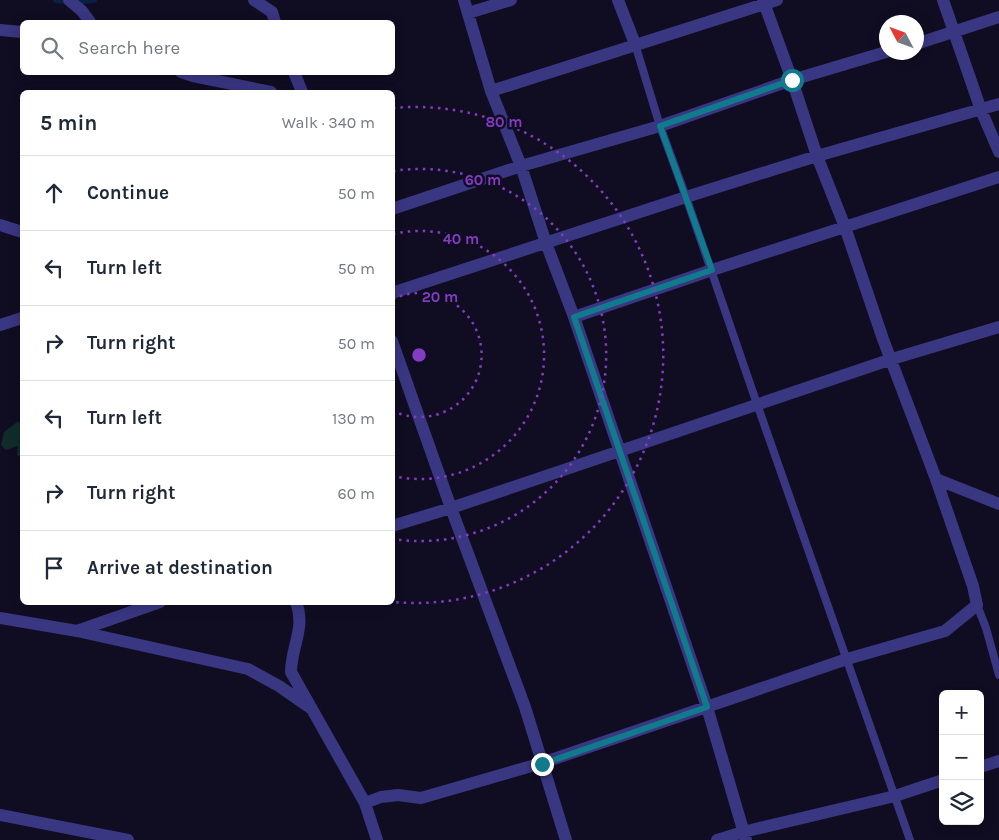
<!DOCTYPE html>
<meta charset="utf-8">
<style>
body{margin:0;font-family:Karla,sans-serif;background:#f2f2f3;color:#1f2937}
.controls{position:absolute;right:15px;bottom:15px;display:grid;overflow:hidden;border-radius:8px;box-shadow:0 2px 12px #0003}
.controls button{width:45px;height:45px;display:grid;place-items:center;padding:0;border:0;border-bottom:1px solid #e0e1e3;background:#fff;color:#1f2937;font:25px sans-serif}
.compass{position:absolute;left:879px;top:15px;width:45px;height:45px;border-radius:50%;background:#fff;box-shadow:0 2px 12px #0003;rotate:311deg}
.stop{position:absolute;width:15px;height:15px;margin:-11px;border:4px solid #117b8e;border-radius:50%;background:#fff}
.stop.end{background:#117b8e;border-color:#fff;box-shadow:0 1px 5px #0008}
.list{margin:0;padding:0;list-style:none}
h2{display:flex;justify-content:space-between;align-items:center;height:65px;margin:0;padding:0 20px;font-size:21px}
h2 small{font-size:16px;font-weight:400;color:#747a83}
.list li{display:grid;grid-template-columns:32px 1fr auto;gap:15px;align-items:center;box-sizing:border-box;height:75px;padding:0 20px;border-top:1px solid #e0e1e3}
.list b{display:block;font-size:19px;white-space:nowrap}
.list em{font-size:16px;font-style:normal;color:#747a83}
.icon{flex:none;width:28px;height:28px;fill:none;stroke:currentColor;stroke-width:2;stroke-linecap:round;stroke-linejoin:round}
.map{position:relative;flex:none;width:999px;height:840px;overflow:hidden}
.search{position:absolute;background:#fff;box-shadow:0 2px 12px #0003;left:20px;top:20px;width:375px;height:55px;display:flex;align-items:center;gap:12px;box-sizing:border-box;padding:0 18px;border-radius:8px;color:#747a83;font-size:19px}
.panel{position:absolute;background:#fff;box-shadow:0 2px 12px #0003;left:20px;top:90px;width:375px;height:515px;border-radius:8px}
.map>svg:first-child{display:block}
</style>
<div class="map">
<svg width="999" height="840" viewBox="0 0 999 840">
<rect width="100%" height="100%" fill="#100d22"/>
<path fill="#0f2c2b" d="M17,422h5v36l-5,-3 1,-9 -12,4 -5,-5 3,-13z"/>
<g fill="none" stroke-linecap="round" stroke-linejoin="round">
<path stroke="#0a1f44" stroke-width="6" d="M56,0l16,2 22,-2"/>
<path stroke="#393682" stroke-width="8" d="M635,44l25,82 26,71 71,207 153,436
M977,605l9,23 13,47"/>
<path stroke="#393682" stroke-width="12" d="M69,0l13,11 8,11
M254,0l18,12 3,10
M464,0l27,91 30,75 25,77 28,74 133,390 39,133
M618,0l17,44
M943,0l38,110 18,42
M468,13l43,-13
M0,30l22,2
M916,44l83,-27
M181,72l12,4 78,16
M294,72l8,20
M491,91l286,-91
M392,209l129,-43 139,-40 132,-46 94,-28
M0,225l22,7
M392,293l294,-96 131,-41 182,-52
M574,317l138,-47 287,-93
M0,325l22,-7
M392,341l59,167 74,199 41,133
M936,479l63,25
M392,526l59,-18 441,-149 107,-32
M296,602c10,26 -5,45 -5,70l74,131 12,37
M0,618l77,13 171,38 31,17 33,23
M77,631l83,-29
M980,767l19,-6
M365,803l16,-6 17,-2 23,3 121,-35 305,-104 98,-28 32,-26 -4,-19 -37,-107 -53,-140 -38,-112 -28,-71 -25,-76 -29,-80
M0,815l128,25
M717,840l26,-8 152,-36 48,-16"/>
</g>
<g fill="none" stroke-linecap="round" stroke-linejoin="round">
<path stroke="#117b8e" stroke-width="6" d="M542,764l165,-57 -133,-390 138,-47 -52,-144 132,-46"/>
</g>
<g fill="none" stroke="#843cc5" stroke-width="2.5" stroke-dasharray="2.5 5">
<path d="M393 299A62 62 0 1 1 393 411"/>
<path d="M393 234A124 124 0 1 1 393 476"/>
<path d="M393 171A186 186 0 1 1 393 539"/>
<path d="M393 108A248 248 0 1 1 393 602"/>
</g>
<circle cx="419" cy="355" r="8" fill="#843cc5" stroke="#100d22" stroke-width="2.5"/>
<g font-size="15" text-anchor="middle" font-weight="bold" fill="#843cc5" stroke="#100d22" stroke-width="5" stroke-linejoin="round" paint-order="stroke">
<text x="504" y="127">80 m</text>
<text x="483" y="185">60 m</text>
<text x="461" y="244">40 m</text>
<text x="440" y="302">20 m</text>
</g>
</svg>
<div class="controls">
<button>+</button>
<button>−</button>
<button><svg class="icon" aria-label="layers" viewBox="0 0 24 24"><path d="M12 4l9 5-9 5-9-5zM3 14l9 5 9-5"/></svg></button>
</div>
<svg class="compass" viewBox="-18 -18 36 36"><path d="M0-13l5 13h-10z" fill="#e53935"/><path d="M0 13l5-13h-10z" fill="#747a83"/></svg>
<div class="stop" style="left:792px;top:80px"></div>
<div class="stop end" style="left:542px;top:764px"></div>
<div class="search"><svg class="icon" aria-label="search" viewBox="0 0 24 24"><circle cx="10" cy="10" r="6"/><path d="M15 15l6 6"/></svg>Search here</div>
<section class="panel">
<h2>5 min<small>Walk · 340 m</small></h2>
<ul class="list">
<li><svg class="icon" aria-label="ahead" viewBox="0 0 24 24"><path d="M12 20V5M6 11l6-6 6 6"/></svg><div><b>Continue</b></div><em>50 m</em></li>
<li><svg class="icon" aria-label="left" viewBox="0 0 24 24"><path d="M17 20v-9H6M10 6l-5 5 5 5"/></svg><div><b>Turn left</b></div><em>50 m</em></li>
<li><svg class="icon" aria-label="right" viewBox="0 0 24 24"><path d="M7 20v-9h11M14 6l5 5-5 5"/></svg><div><b>Turn right</b></div><em>50 m</em></li>
<li><svg class="icon" aria-label="left" viewBox="0 0 24 24"><path d="M17 20v-9H6M10 6l-5 5 5 5"/></svg><div><b>Turn left</b></div><em>130 m</em></li>
<li><svg class="icon" aria-label="right" viewBox="0 0 24 24"><path d="M7 20v-9h11M14 6l5 5-5 5"/></svg><div><b>Turn right</b></div><em>60 m</em></li>
<li><svg class="icon" aria-label="arrive" viewBox="0 0 24 24"><path d="M6 21V4h12l-3 4 3 4H6"/></svg><div><b>Arrive at destination</b></div></li>
</ul>
</section>
</div>
